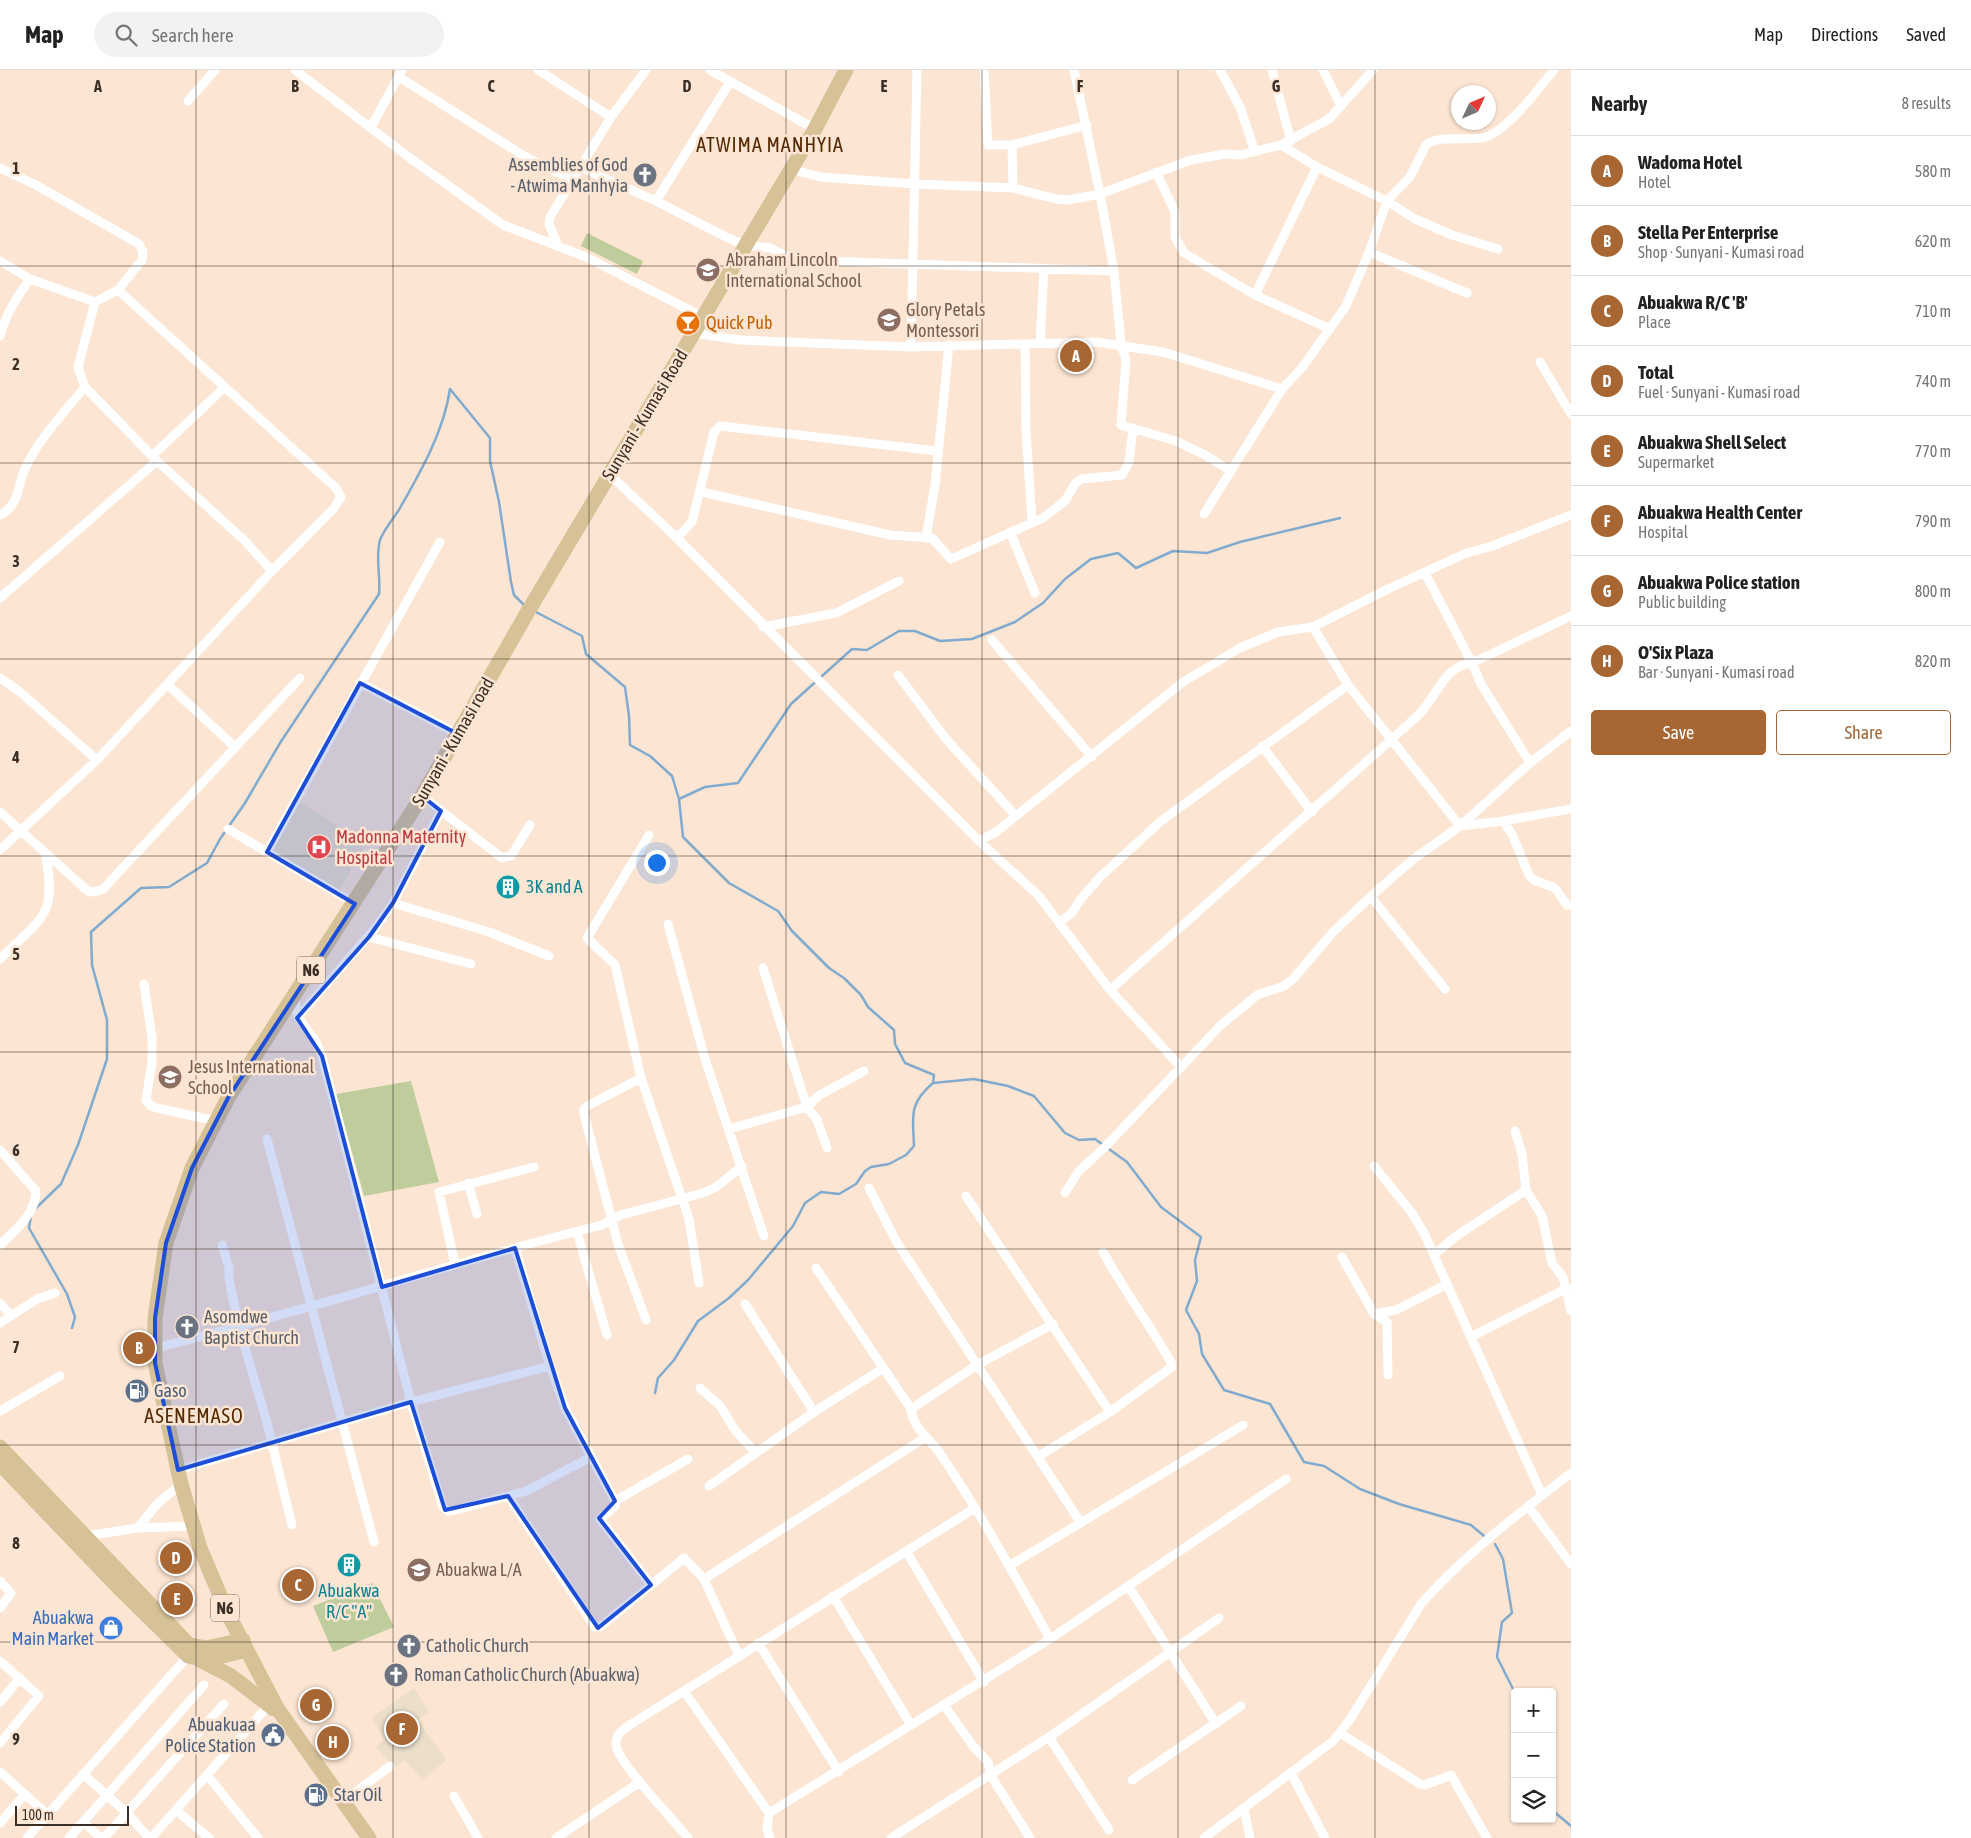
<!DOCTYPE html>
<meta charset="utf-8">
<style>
body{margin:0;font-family:"Asap Condensed",sans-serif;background:#f2f2f2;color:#222}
.controls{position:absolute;right:15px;bottom:15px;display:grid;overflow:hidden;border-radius:5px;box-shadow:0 1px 4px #0004}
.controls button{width:45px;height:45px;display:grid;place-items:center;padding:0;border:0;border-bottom:1px solid #e0e0e0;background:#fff;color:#222;font:25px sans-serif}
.compass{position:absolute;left:1451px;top:15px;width:45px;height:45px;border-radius:50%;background:#fff;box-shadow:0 1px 4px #0004;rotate:46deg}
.scale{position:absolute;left:15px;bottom:12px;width:114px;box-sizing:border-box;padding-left:5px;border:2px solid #3a2f26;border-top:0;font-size:14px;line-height:18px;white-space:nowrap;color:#3a2f26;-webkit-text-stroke:4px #fce5d2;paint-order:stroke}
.you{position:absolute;left:656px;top:792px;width:18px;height:18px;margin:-12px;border:4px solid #fff;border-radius:50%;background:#1a73e8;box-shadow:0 0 0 8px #1a73e833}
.badge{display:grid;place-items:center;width:32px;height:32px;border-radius:50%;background:#a86633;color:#fff;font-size:16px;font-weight:700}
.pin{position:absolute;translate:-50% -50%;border:2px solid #fff;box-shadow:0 1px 5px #0006}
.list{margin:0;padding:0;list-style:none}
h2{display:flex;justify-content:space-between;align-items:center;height:65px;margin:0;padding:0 20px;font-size:21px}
h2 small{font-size:16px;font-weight:400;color:#767676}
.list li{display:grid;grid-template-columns:32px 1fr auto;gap:15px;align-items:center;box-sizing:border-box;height:70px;padding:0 20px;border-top:1px solid #e0e0e0}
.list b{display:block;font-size:19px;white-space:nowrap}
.list p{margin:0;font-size:16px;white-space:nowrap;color:#767676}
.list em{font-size:16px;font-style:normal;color:#767676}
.actions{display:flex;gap:10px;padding:15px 20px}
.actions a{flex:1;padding:11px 0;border:1px solid #a86633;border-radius:5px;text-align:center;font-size:18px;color:#a86633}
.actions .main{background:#a86633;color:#fff}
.icon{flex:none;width:28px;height:28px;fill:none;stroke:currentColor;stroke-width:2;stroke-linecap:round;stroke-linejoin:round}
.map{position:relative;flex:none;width:1571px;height:1768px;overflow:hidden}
header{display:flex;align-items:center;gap:30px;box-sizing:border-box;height:70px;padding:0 25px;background:#fff;border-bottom:1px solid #e0e0e0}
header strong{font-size:24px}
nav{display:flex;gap:28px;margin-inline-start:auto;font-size:18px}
.search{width:350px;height:45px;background:#f2f2f2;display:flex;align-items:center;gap:12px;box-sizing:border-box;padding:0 18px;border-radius:28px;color:#767676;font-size:19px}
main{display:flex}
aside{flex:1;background:#fff}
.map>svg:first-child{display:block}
</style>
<header>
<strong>Map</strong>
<div class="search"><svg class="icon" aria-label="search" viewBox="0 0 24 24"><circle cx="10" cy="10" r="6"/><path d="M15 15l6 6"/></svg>Search here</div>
<nav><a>Map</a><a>Directions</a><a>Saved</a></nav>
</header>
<main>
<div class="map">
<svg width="1571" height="1768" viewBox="0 0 1571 1768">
<rect width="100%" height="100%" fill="#fce5d2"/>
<path fill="#ebdeca" d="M299,732l67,41 -27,48 -67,-40z
M414,1618l15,24 -11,8 28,40 -23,20 -19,-20 -9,8 -19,-21 9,-8 -13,-21z"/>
<path fill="#bfcc9b" d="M587,163l56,28 -6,13 -56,-28z
M411,1011l28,101 -75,14 -28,-102z
M372,1513l22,44 -61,25 -20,-46z"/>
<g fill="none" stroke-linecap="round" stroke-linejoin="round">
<path stroke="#80abcf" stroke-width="2.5" d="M450,319l40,49v23l9,41 12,80 3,13 11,11
M534,541l48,25 4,18 39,33 4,29 1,29 20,11 22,20 7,23
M933,1013l41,-4 34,7 26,10 31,37 14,7 16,-1 32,23 34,45 40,30 -6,23 2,21 -11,29 13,24 3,20 22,36 46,14 34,58 20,4 36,23 39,15 72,21 13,11
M36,1138l25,-24 17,-39 29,-86v-39l-15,-55 -1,-33 50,-44 28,-1 38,-24 13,-24 25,-36 35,-60 99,-149c2,-18 -4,-36 1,-54 4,-11 14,-22 20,-32 21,-37 44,-77 50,-119
M31,1146l-2,12 38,66 8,23 -3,11
M655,1323l3,-15 16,-18 24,-39 31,-23 19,-18 45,-54 12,-23 16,-11 18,2 17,-10 9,-13 6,-4 18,-3 17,-9 8,-9c-1,-29 -6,-42 19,-63l1,-8 -29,-12 -10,-19 -1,-14 -26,-23 -7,-12 -17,-17 -15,-10 -37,-37 -14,-20 -49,-28 -46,-46 -4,-38 26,-12 33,-4 53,-79 61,-55 15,1 32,-19h16l25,10 32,-2 43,-17 28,-19 22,-24 26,-20 27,-6 18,15 37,-17 34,2 33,-11 100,-24
M1495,1474l8,15 9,54 -10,9 -5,35 18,36
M1552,1740l19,16"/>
<path stroke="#fff" stroke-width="9" d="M295,0l115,88 93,67 83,32 117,60
M538,0l73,47
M710,0l105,59
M984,0l4,75h24l75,-20
M1074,0l26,124 14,77 7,73 5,16 -5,65 55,16 29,14 26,16
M1220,0l20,37 15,45
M1272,0l19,71
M1323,0l18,36
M399,7l125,79 49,24
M188,31l27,-31
M371,57l31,-57
M1012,75l1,43
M1281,75l36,22 70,34 28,18 37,16 46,14
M0,98l36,17 103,59 4,8 -1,8 -24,30 -23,12 -65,-23 -30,-18
M582,98l74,33 70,36 19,8 25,3 25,12 319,11
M791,99l29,8 95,7 98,4 43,11 12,1 32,-6 91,-34 34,-6 15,1 41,-10 48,-26 44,-49
M1156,102l19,40v25l9,16 71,42 75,34
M656,131l74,-119
M557,174l-8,-20 1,-7 61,-100 35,-47
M1369,182l98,41
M1255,225l62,-128
M95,232l-17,65 7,20 72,74 87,79 28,31
M694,263l46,7 171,7 185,-5 67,10 119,37
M0,266c6,-22 16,-38 30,-57
M1040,274l4,-76
M1025,275l1,85 6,92
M911,277l6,-277
M1540,292l31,52
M152,386l73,-69
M610,405l67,63 302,303 60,55 71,94 70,76
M702,422l188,43 42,3 19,21 92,-41 22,-17 10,-17 6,-5 41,-4 7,-13 4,-34
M1204,444l78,-125 19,-20 45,-63 23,-54 18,-51 23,-24 16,-32c12,-11 43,-3 60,-8 23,-8 52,-48 68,-67
M0,445c20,-10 17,-29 25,-46 12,-28 41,-59 60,-82
M1010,462l25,61
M677,468l15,-16 22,-90 6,-6 217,25
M926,468l9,-53 14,-140
M1425,503l47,90 9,21 49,79
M0,528l157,-137
M763,557l73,-14 63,-32
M1313,557l35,58 112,141 43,-5 68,-12
M992,570l100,117
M898,605l48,64 70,77
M0,608l19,13 78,69
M360,613l98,51
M167,614l67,62
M1262,676l50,66
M422,726l80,62 9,-2 19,-31
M0,742l88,79 6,1 9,-3 197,-211
M1503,751l9,13 17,41 5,5 21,8 12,17 4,1
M228,759l127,75
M649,765l-62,103 28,27 26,113 48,141 10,64
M979,771l17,-9 187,-150 57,-34 38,-16 35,-5 73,-37 78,-36 28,-8 79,-31
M0,780l97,-90 175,-189 62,-63 7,-11 -5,-9 -218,-198
M267,782l173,-310
M1371,827l74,92
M393,833l96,29 60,24
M1060,852l12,-9 8,-13 20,-23 61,-56 187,-136
M668,854l37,135 59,177
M369,867l102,27
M0,889c42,-42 58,-42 45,-106
M763,898l44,139 10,13 10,28
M144,914l8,54v24l-6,38 5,6 6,2 59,13
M1110,920l282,-251c9,-9 20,-17 29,-27 17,-19 24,-46 51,-49l99,-47
M294,927l4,20 18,25 6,14 89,346 32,105 5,4h4l74,-20 65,-34
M298,947l79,-91 16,-23 48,-92
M641,1008l-52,27 -5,4v5l34,130 28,76
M729,1059l78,-22 11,-11 46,-25
M1515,1061l7,23 4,36 16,26 10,47 11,14 8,34
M267,1069l107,403
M0,1080l36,41c0,22 -21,40 -36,54
M1374,1096l38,47 12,20 118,262
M468,1113l9,31
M869,1118l27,53 185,282
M1065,1123l13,-21 26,-24 117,-123 36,-30 27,-9 8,-6 43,-50 44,-41 32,-28 49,-35 70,-63 41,-32
M966,1126l144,216
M577,1162l30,103
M222,1175l7,23v11l10,49 27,91 26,106
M515,1178l35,118 15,42 50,93v5l-15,13 51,66
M1434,1185l21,-18 71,-47
M1342,1187l32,57 13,8 1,53
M455,1194l-16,-72 95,-25
M816,1198l95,141c2,19 17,28 28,43 41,60 76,124 111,187
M0,1233l11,12
M745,1234l69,108
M1374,1244l22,-4 51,-26
M0,1253l37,-24 18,-6
M1471,1267l96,-49
M155,1278c150,-36 297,-86 447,-123l19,-10 82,-22 13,-6 26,-21
M700,1318l21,19 13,22 22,24
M911,1339l66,-44 76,-41
M0,1341l60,-35
M1039,1386l71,-44 62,-45 -1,-5c-22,-38 -47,-72 -68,-110
M178,1400l233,-68 139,-36
M709,1416l105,-74 68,-43
M508,1426l87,131h5l84,-69 20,21 35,77
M615,1431l73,-42
M1528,1436l43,58
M138,1458l18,-23 25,-21
M85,1466l53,-8 56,-2
M906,1481l78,131
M1009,1496l234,-141
M704,1509l222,-142
M0,1511l11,12 -11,15
M1129,1517l87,137
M833,1526l78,129
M758,1573l81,129
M0,1591l39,35 -39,47
M684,1621l85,122
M0,1632l20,-24
M944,1635l29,41 15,16 3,14 39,62
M1340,1663l80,51 5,1 26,-10 36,63
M1049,1667l60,93
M0,1702l47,42
M1291,1703l34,65
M83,1704l44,39 22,25
M207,1705l51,63
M1132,1710l109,-74
M454,1726l24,42
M344,1731l46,-35
M1244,1739l6,29
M176,1740l33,28
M83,1752l18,16
M0,1753l25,-29
M27,1768l161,-182
M69,1768l135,-153
M104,1768l120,-134
M151,1768l118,-133
M556,1768l84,-56
M688,1768c-15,-20 -68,-72 -72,-93 -1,-8 4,-12 9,-17l350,-220
M770,1768l-3,-8 2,-17 281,-174 236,-160
M891,1768l158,-101 170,-119
M1204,1768l129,-97 16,-20 72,-117c43,-49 98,-91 150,-131"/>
<path stroke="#d7c298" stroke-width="15" d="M0,1377l189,198 17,3 37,-8
M0,1394l120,125 68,67 18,4 41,-10
M200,1590l31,16 43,33
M369,1768l-92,-130 -50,-96 -27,-64 -19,-64 -26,-121v-45l11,-75 26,-75 36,-70 194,-302 105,-183 288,-484 31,-59"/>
</g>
<path fill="#1d4ed8" fill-opacity="0.2" stroke="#1d4ed8" stroke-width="4" stroke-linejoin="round" d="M360,613l98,51 -36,62 19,15 -48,92 -24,34 -72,81 25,38 60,231 133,-39 50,160 50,93 -16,17 52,67 -53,43 -90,-132 -63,14 -34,-108 -233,68 -23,-107v-45l11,-75 26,-75 36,-70 127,-194 -88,-52z"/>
<path fill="none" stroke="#3a2f26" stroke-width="1" stroke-opacity="0.55" d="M196,0v1768M393,0v1768M589,0v1768M786,0v1768M982,0v1768M1178,0v1768M1375,0v1768M0,196h1571M0,393h1571M0,589h1571M0,786h1571M0,982h1571M0,1179h1571M0,1375h1571M0,1572h1571"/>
<defs>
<symbol id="church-disc" viewBox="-11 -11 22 22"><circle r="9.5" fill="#6b7280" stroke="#fce5d2"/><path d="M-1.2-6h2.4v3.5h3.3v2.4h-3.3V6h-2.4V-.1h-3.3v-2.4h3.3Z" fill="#fff"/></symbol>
<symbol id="school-disc" viewBox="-11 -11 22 22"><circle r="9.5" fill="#8d6e63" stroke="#fce5d2"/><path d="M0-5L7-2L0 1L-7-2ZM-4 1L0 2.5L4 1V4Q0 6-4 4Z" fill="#fff"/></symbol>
<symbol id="bar-disc" viewBox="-11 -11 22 22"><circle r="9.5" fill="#e8710a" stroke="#fce5d2"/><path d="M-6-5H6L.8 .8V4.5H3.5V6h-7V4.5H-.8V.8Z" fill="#fff"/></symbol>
<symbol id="hospital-disc" viewBox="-11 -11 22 22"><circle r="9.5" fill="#e0444e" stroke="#fce5d2"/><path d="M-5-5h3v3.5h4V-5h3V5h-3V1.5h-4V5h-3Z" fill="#fff"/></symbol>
<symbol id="building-disc" viewBox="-11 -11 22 22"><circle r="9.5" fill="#0f9aa8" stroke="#fce5d2"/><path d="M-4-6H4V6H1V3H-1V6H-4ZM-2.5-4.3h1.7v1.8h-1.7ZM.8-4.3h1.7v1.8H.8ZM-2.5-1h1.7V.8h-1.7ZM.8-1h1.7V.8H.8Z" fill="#fff"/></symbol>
<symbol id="fuel-disc" viewBox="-11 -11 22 22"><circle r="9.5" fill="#5c6f8a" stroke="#fce5d2"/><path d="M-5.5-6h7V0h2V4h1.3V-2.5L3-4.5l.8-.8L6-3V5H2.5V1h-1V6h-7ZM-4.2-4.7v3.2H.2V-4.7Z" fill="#fff"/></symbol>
<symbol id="shop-disc" viewBox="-11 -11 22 22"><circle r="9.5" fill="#3f7fe0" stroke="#fce5d2"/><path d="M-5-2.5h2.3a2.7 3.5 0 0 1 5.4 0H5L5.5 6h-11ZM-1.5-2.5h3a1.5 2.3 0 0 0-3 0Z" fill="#fff"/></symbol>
<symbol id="civic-disc" viewBox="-11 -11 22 22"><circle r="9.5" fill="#5c6f8a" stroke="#fce5d2"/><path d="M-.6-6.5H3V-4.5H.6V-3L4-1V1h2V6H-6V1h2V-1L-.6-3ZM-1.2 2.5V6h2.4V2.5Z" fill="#fff"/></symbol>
</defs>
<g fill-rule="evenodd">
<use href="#church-disc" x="631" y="91" width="28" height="28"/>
<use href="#school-disc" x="694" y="186" width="28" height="28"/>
<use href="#school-disc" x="875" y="236" width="28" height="28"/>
<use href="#bar-disc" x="674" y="239" width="28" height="28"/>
<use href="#hospital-disc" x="305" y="763" width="28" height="28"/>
<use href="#building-disc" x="494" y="803" width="28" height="28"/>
<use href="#school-disc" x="156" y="993" width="28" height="28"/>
<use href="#church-disc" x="173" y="1243" width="28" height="28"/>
<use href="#fuel-disc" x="123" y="1307" width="28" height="28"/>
<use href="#building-disc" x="335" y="1481" width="28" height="28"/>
<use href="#school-disc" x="405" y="1486" width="28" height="28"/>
<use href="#shop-disc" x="97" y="1544" width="28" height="28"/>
<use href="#church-disc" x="395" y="1562" width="28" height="28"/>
<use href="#church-disc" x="382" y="1591" width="28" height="28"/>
<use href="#civic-disc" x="259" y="1651" width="28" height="28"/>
<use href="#fuel-disc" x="302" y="1711" width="28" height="28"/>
</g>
<g text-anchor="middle" stroke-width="5" stroke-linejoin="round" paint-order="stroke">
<g fill="#fce5d2" stroke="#74665a" stroke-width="1">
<rect x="297" y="886.5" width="28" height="27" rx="4"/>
<rect x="211" y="1524.5" width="28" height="27" rx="4"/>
</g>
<g font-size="16" font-weight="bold" fill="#3a2f26">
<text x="311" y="906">N6</text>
<text x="225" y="1544">N6</text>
</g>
<g font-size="18" fill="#5b616d" stroke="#fce5d2" text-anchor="start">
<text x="628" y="101" text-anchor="end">Assemblies of God<tspan x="628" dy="21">- Atwima Manhyia</tspan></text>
<text x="204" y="1253">Asomdwe<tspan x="204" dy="21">Baptist Church</tspan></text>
<text x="426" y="1582">Catholic Church</text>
<text x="414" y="1611">Roman Catholic Church (Abuakwa)</text>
</g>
<g font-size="18" fill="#785e54" stroke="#fce5d2" text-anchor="start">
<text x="726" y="196">Abraham Lincoln<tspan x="726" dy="21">International School</tspan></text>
<text x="906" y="246">Glory Petals<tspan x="906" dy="21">Montessori</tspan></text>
<text x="188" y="1003">Jesus International<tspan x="188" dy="21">School</tspan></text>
<text x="436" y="1506">Abuakwa L/A</text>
</g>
<g font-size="18" fill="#c56008" stroke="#fce5d2" text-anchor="start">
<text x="706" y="259">Quick Pub</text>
</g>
<g font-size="18" fill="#3a2f26" stroke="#fce5d2">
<text transform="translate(645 345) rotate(-59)" y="6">Sunyani - Kumasi Road</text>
<text transform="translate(453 672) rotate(-60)" y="6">Sunyani - Kumasi road</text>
</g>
<g font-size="18" fill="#be3a42" stroke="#fce5d2" text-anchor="start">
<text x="336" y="773">Madonna Maternity<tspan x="336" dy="21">Hospital</tspan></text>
</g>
<g font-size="18" fill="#0d838f" stroke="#fce5d2" text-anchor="start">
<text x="526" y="823">3K and A</text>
<text x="349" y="1527" text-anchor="middle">Abuakwa<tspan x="349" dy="21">R/C "A"</tspan></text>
</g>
<g font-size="18" fill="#4e5e75" stroke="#fce5d2" text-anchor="start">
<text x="154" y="1327">Gaso</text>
<text x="256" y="1661" text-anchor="end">Abuakuaa<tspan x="256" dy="21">Police Station</tspan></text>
<text x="334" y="1731">Star Oil</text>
</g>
<g font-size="18" fill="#366cbe" stroke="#fce5d2" text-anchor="end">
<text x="94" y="1554">Abuakwa<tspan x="94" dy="21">Main Market</tspan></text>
</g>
<g font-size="20" letter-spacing="1" fill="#552a03" stroke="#fce5d2">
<text x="770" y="82">ATWIMA MANHYIA</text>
<text x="194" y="1353">ASENEMASO</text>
</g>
</g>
<g font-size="16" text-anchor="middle" font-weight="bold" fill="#3a2f26" stroke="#fce5d2" stroke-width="5" stroke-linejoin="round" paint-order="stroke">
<text x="98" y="22">A</text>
<text x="295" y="22">B</text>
<text x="491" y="22">C</text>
<text x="687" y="22">D</text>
<text x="884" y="22">E</text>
<text x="1080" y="22">F</text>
<text x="1276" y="22">G</text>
<text x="16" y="104">1</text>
<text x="16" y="300">2</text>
<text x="16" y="497">3</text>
<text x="16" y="693">4</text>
<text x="16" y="890">5</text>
<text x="16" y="1086">6</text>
<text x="16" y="1283">7</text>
<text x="16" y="1479">8</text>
<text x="16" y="1675">9</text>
</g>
</svg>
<div class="controls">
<button>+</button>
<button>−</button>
<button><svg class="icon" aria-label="layers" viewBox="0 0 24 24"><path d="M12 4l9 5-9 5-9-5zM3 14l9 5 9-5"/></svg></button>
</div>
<svg class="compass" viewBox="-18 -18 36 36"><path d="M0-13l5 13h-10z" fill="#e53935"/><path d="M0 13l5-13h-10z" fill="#767676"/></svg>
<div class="scale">100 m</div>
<div class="you"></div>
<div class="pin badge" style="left:1076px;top:286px">A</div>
<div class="pin badge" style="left:139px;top:1278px">B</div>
<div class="pin badge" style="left:298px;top:1515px">C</div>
<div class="pin badge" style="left:176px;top:1488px">D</div>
<div class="pin badge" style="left:177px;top:1529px">E</div>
<div class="pin badge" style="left:402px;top:1659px">F</div>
<div class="pin badge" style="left:316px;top:1635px">G</div>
<div class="pin badge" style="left:333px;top:1672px">H</div>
</div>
<aside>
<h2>Nearby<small>8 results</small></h2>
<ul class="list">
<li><span class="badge">A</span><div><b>Wadoma Hotel</b><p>Hotel</p></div><em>580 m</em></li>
<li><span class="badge">B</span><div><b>Stella Per Enterprise</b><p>Shop · Sunyani - Kumasi road</p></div><em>620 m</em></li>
<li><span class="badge">C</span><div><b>Abuakwa R/C 'B'</b><p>Place</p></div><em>710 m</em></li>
<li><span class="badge">D</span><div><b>Total</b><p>Fuel · Sunyani - Kumasi road</p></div><em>740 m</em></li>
<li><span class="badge">E</span><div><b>Abuakwa Shell Select</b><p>Supermarket</p></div><em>770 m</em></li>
<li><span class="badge">F</span><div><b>Abuakwa Health Center</b><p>Hospital</p></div><em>790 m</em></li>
<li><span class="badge">G</span><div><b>Abuakwa Police station</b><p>Public building</p></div><em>800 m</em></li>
<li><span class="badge">H</span><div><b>O'Six Plaza</b><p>Bar · Sunyani - Kumasi road</p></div><em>820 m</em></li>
</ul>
<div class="actions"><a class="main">Save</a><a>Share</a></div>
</aside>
</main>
